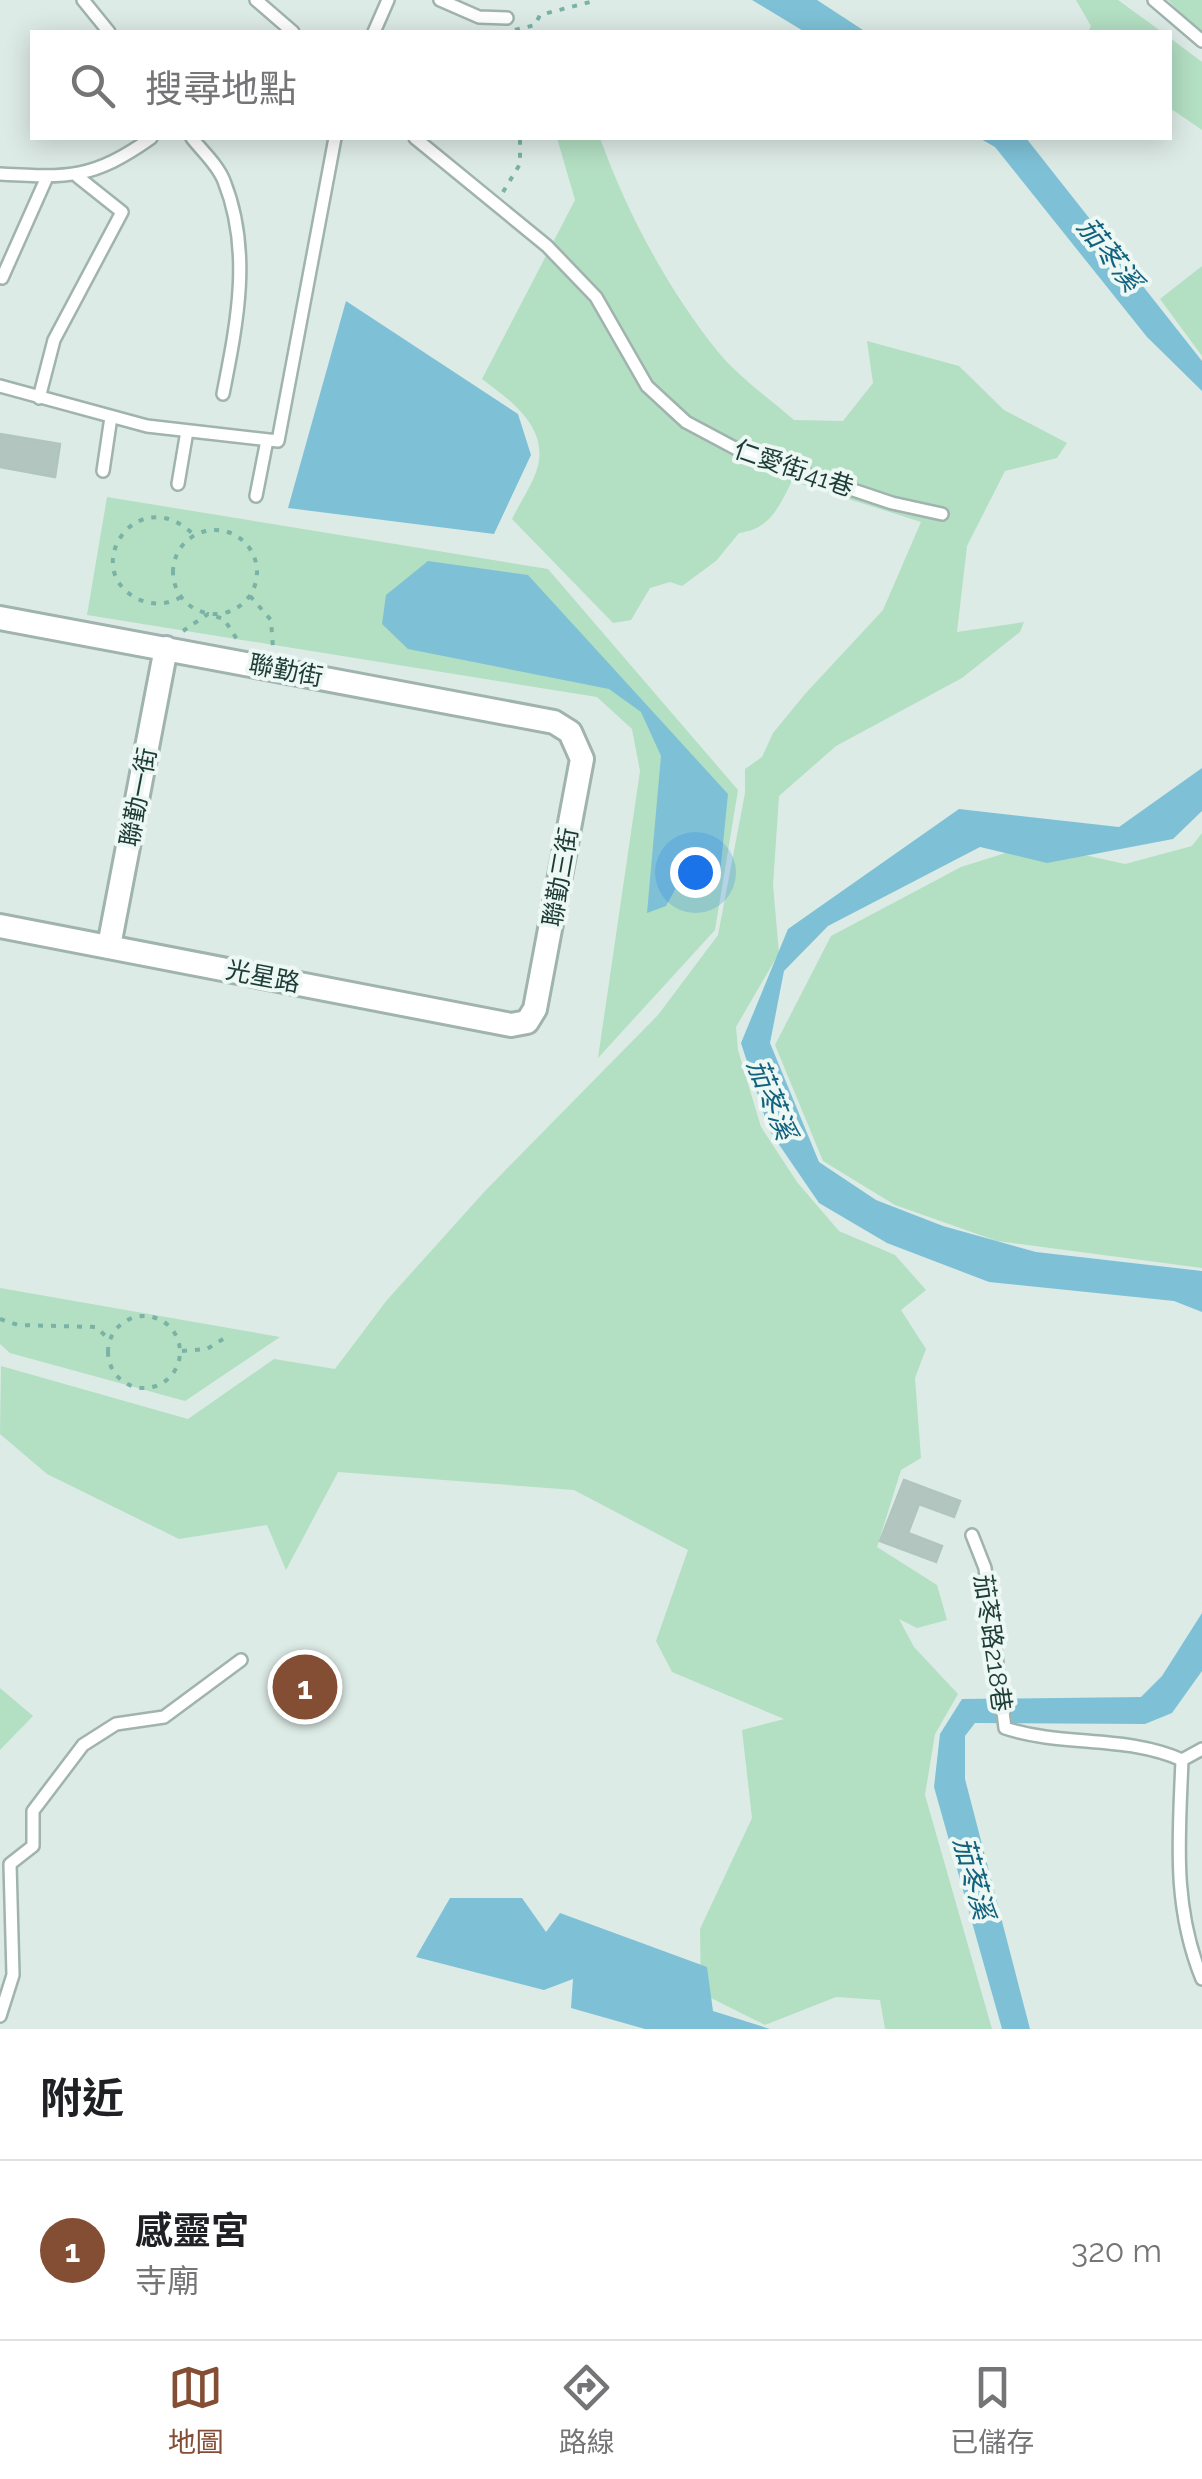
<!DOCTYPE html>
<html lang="zh-TW">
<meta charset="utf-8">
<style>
body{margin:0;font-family:Raleway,"Noto Sans TC",sans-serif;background:#f2f2f2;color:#202124}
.you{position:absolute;left:695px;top:872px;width:35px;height:35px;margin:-25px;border:8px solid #fff;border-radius:50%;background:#1a73e8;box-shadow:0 0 0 15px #1a73e833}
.badge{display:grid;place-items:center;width:65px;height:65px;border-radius:50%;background:#844e34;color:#fff;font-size:32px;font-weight:700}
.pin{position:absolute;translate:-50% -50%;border:5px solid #fff;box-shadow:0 2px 10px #0006}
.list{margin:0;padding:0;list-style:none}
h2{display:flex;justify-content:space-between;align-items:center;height:130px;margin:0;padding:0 40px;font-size:42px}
h2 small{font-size:32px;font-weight:400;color:#757577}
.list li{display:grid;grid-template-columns:65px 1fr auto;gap:30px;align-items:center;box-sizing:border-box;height:180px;padding:0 40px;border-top:2px solid #e0e0e0}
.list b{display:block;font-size:38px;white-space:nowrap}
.list p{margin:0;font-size:32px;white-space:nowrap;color:#757577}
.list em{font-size:32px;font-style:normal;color:#757577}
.icon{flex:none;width:55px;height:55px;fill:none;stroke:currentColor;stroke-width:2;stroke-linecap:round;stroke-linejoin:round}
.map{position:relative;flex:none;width:1202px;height:2029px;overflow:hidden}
.search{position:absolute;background:#fff;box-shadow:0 5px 25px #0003;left:30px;right:30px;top:30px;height:110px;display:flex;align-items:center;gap:25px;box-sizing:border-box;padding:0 35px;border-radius:0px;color:#757577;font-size:38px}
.sheet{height:310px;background:#fff}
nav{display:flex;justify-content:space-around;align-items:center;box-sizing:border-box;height:140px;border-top:2px solid #e0e0e0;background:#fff;font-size:28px;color:#757577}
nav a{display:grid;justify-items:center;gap:5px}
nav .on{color:#844e34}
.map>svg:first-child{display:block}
</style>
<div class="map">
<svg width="1202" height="2029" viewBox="0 0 1202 2029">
<rect width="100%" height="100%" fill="#ddebe6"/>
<path fill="#b3dfc3" d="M1076,0h42l44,32h-74l3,-6z
M1168,0h34v35l-1,-1z
M1170,38l32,24v68l-32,-22z
M557,138h43c27,75 68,152 119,215 21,25 51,46 75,67l49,1 30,-38 -6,-42 92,25 45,44 63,33 -10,15 -52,13 -38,75 -10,86 67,-10 -4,10 -58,46 -126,68 -57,50 -6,89 6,68 -43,74 2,23 23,77 36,55 42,49 56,24 31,35 -25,20 25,39 -11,29 6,80 -20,12 -24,77 60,38 10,35 -30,8 -18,-9 15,28 44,47 -23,40 -10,61 67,234h-107l-5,-29 -44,-3 -71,28 -64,-32 -1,-64 52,-111 -10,-88 42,-11 -112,-47 -16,-31 32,-91 -114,-60 -236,-18 -52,98 -19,-45 -88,14 -132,-65 -47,-40 1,-68 187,53 86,-60 61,10 52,-69 98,-109 173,-176 60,-80 27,-142v-24l17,-12 11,-24 32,-39 78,-84 38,-88 -129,-41c-13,26 -22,48 -53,52l-23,28 -34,25 -12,-4 -20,6 -19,32 -18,3 -101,-104c8,-17 25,-40 27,-59 5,-37 -32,-62 -57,-81l93,-179z
M1202,266v90l-42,-57z
M107,497l441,72 190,221 -23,140 -117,128 42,-287 -8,-42 -35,-32 -510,-82z
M1202,833v435l-205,-27 -102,-36 -72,-44 -48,-116 56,-109 130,-69 73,-23 91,20 67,-18z
M0,1288l280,49 -95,64 -175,-48 -10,-9z
M0,1688l33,28 -33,34z"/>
<path fill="#7ec1d7" d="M752,0h65l49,32h-61z
M979,138h47l176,223v30l-55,-54 -152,-190z
M346,301l172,113 13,41 -37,79 -206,-26z
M428,561l100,14 200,219 -8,80 -18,16 -25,-4 -11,20 -19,7 14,-157 -20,-44 -32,-23 -201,-40 -26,-25 4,-29z
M1202,768v43l-29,28 -126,24 -67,-16 -152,79 -44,45 -14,72 49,119 57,38 67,26 93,26 166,19v41l-28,-11 -185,-19 -102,-39 -68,-40 -50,-73 -28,-87 47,-114 171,-120 160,18z
M1202,1613v58l-30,42 -27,11 -170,-1 -10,13v43l65,250h-28l-68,-242 6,-53 22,-35 179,-2 21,-21z
M450,1898h72l24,34 14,-19 147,54 6,44 57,18h-125l-74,-21 2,-29 -29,11 -128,-33z"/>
<path fill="#b2c6bf" stroke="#afc5be" stroke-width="2.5" d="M0,434l60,10 -5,33 -55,-10z
M904,1480l56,21 -6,16 -35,-13 -11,29 34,13 -6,16 -56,-21z"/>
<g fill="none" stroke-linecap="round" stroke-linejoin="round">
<defs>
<path id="service" d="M83,0l26,32
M256,0l37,32
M440,0l39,17 28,1
M1154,0l48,41
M374,32l14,-32
M192,138c10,13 26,27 32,43 28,70 13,142 -1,213
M415,138l132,108 49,51 51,89 39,36 60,32 146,49 50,11
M0,174c69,4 93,5 151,-36
M2,278l45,-101
M0,386l147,40 131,15 57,-303
M39,398l15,-58 68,-128 -44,-35
M103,471l8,-54
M178,484l9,-53
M256,496l11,-56
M972,1535l13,33 20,160c58,19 121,7 177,32
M1182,1760c-3,78 -10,145 20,219
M1182,1760l20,-11
M0,2016l13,-41 -3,-111 23,-18v-35l50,-66 33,-21 48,-7 77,-57"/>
<path id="minor" d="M0,618l554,104 16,10 12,27 -47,250 -8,13 -16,3 -511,-99
M109,946l57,-298"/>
</defs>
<use href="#service" stroke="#a0b3ae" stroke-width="16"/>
<use href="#minor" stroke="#a0b3ae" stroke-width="28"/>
<path stroke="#7ab2a6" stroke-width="4" stroke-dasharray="5 8" stroke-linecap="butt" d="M515,30l20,-5 5,-10 50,-13
M503,192l17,-28v-26
M173 572a42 42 0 1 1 84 0a42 42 0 1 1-84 0Z
M250,596l21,24 2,28
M181,597c-14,8 -30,9 -45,1 -57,-31 2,-118 58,-63
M183,631l25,-17 16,5 14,22
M108 1352a36 36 0 1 1 72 0a36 36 0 1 1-72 0Z
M0,1319l18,6 78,2 14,13
M182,1351l25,-2 21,-13"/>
<use href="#service" stroke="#fff" stroke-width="11"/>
<use href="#minor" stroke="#fff" stroke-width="22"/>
</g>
<g text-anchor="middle" stroke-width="8" stroke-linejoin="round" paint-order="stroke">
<g font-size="25" fill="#1d3c36" stroke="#edf7f3">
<text transform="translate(794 468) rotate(19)" y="9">仁愛街41巷</text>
<text transform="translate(286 670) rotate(11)" y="9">聯勤街</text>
<text transform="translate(138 797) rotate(-79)" y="9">聯勤一街</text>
<text transform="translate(560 877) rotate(-80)" y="9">聯勤三街</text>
<text transform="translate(263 976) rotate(11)" y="9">光星路</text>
<text transform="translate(993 1643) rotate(82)" y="9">茄苳路218巷</text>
</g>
<g font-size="28" font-style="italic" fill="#11627e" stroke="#edf7f3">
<text transform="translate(1110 254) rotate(52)" y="10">茄苳溪</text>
<text transform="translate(772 1099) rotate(68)" y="10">茄苳溪</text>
<text transform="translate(974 1878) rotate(75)" y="10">茄苳溪</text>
</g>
</g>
</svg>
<div class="you"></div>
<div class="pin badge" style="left:305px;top:1687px">1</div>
<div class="search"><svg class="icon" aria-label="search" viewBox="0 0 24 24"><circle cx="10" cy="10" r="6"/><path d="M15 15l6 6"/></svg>搜尋地點</div>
</div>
<section class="sheet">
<h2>附近<small></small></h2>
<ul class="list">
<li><span class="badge">1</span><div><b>感靈宮</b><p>寺廟</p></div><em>320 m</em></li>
</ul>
</section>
<nav>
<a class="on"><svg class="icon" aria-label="map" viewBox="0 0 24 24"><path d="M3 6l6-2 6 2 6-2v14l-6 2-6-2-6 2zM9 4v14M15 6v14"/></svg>地圖</a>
<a><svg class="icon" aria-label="directions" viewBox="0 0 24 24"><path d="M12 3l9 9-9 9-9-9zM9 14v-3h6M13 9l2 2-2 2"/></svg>路線</a>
<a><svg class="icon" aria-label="saved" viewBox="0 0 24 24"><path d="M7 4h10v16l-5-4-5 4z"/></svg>已儲存</a>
</nav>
